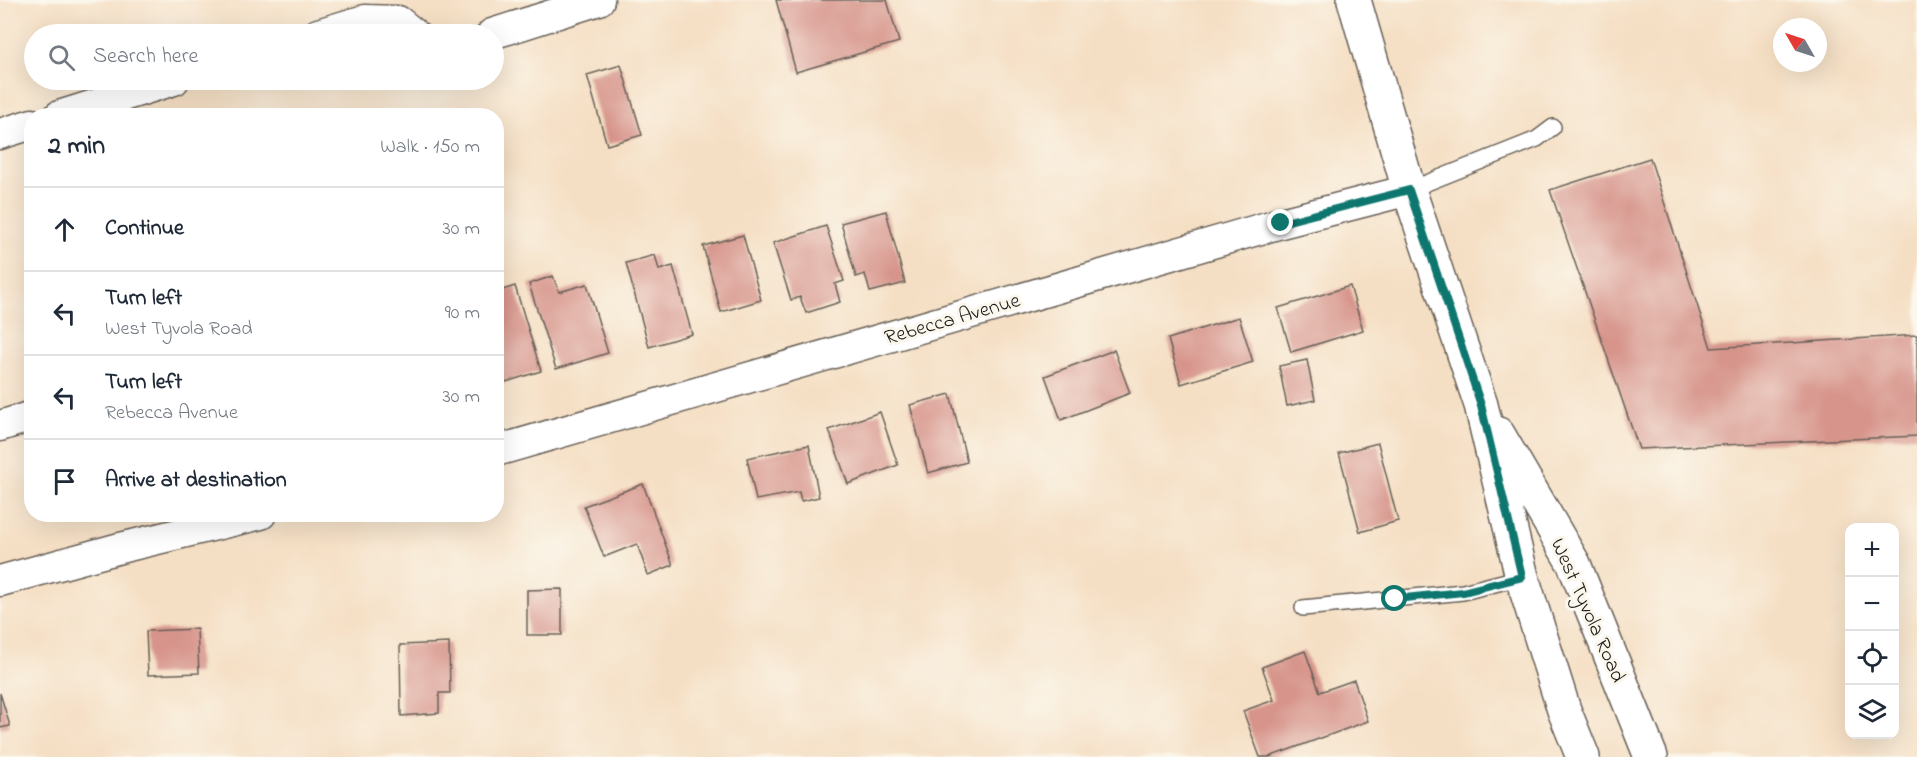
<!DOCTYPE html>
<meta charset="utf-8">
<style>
body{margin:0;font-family:"Indie Flower",sans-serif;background:#f6f6f7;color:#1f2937}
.controls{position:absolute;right:18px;bottom:18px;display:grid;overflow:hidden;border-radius:12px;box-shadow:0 6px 24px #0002}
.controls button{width:54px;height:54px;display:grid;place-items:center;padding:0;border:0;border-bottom:2px solid #e0e1e3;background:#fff;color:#1f2937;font:30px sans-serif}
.compass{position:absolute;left:1773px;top:18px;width:54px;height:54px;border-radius:50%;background:#fff;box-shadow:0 6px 24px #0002;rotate:309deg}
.stop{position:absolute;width:18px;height:18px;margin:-14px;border:4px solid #0f766e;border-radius:50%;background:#fff}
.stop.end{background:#0f766e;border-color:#fff;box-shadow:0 2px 6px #0008}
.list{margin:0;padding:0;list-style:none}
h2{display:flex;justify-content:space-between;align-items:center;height:78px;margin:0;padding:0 24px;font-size:26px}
h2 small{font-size:20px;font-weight:400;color:#747a83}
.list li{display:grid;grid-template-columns:39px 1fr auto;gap:18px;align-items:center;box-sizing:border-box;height:84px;padding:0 24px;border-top:2px solid #e0e1e3}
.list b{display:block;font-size:22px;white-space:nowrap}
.list p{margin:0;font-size:20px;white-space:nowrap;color:#747a83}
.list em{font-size:20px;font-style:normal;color:#747a83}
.icon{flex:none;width:33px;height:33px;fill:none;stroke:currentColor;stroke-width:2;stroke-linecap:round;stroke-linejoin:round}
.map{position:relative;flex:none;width:1917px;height:757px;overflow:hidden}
.search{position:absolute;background:#fff;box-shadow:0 6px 24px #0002;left:24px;top:24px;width:480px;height:66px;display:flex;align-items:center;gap:15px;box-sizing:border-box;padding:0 21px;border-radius:33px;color:#747a83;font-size:22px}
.panel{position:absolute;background:#fff;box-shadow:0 6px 24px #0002;left:24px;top:108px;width:480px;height:414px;border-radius:24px}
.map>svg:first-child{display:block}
</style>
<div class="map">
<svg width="1917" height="757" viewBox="0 0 1917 757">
<rect width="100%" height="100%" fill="#fbf7ec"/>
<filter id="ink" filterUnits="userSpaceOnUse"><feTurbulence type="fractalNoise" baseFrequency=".0167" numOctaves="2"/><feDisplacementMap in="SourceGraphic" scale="12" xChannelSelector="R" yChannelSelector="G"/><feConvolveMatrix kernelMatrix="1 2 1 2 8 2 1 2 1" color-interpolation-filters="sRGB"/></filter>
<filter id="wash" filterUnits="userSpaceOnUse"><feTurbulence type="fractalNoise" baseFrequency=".008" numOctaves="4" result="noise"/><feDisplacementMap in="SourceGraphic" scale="24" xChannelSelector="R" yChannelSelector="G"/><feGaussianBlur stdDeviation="1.35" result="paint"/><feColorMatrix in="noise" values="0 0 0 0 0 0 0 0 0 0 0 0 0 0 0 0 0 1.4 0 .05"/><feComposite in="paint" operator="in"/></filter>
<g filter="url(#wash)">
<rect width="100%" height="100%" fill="#f5dfc4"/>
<g id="blocks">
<path fill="#d7948b" d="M776,0h111l12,42 -103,30z
M621,65l21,70 -35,10 -20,-70z
M1650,158l61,190 206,-13v101l-278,13 -89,-259z
M886,211l19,72 -35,9 -5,-18 -9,3 -15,-54z
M826,226l18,55 -9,3 5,18 -34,11 -6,-16 -9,3 -18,-57z
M743,235l18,65 -40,12 -18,-66z
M655,255l4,15 14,-4 19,68 -43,13 -23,-84z
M553,276l6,16 28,-8 21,69 -52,16 -27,-85z
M515,286l26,85 -45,14v-93z
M1350,286l13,44 -72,22 -13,-44z
M1239,317l14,45 -72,22 -13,-45z
M1114,350l16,43 -69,27 -16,-44z
M1307,360l8,40 -28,6 -8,-40z
M950,394l17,68 -39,11 -18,-68z
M880,412l18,53 -50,19 -19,-54z
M1378,443l20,78 -38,11 -21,-79z
M809,445l10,52 -18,4 -2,-9 -43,8 -9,-42z
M643,484l30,81 -25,10 -11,-31 -33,13 -20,-51z
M562,589v46h-35v-45z
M197,629l2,44 -51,2 -2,-44z
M449,643l1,50h-11v20l-38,3 -1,-71z
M1305,651l15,41 34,-12 14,41 -99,36h-9l-17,-46 31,-11 -12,-33z
M0,693l10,33 -10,2z"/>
</g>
</g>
<g filter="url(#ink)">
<use href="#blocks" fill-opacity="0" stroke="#686057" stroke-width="1.5"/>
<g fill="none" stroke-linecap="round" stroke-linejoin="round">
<defs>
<path id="lane" d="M1409,190l128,-51 16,-12
M1303,608l160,-16 59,-15"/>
<path id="street" d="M318,34l47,-14 33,1 16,13
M492,34l107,-34
M59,116l115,-36
M0,134l32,-10
M0,426l32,-10
M496,451l785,-228 128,-33
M0,581l120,-33 141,-34"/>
<path id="secondary" d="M1354,0l55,190 72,215 41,172 42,133 19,47
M1498,434l76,130 77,193"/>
</defs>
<use href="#lane" stroke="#686057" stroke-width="18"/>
<use href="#street" stroke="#686057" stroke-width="33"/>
<use href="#secondary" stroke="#686057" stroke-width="36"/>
<use href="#lane" stroke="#fff" stroke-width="15"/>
<use href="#street" stroke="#fff" stroke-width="30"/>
<use href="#secondary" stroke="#fff" stroke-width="33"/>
</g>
</g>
<g fill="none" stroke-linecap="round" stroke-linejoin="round" filter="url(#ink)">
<path stroke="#0f766e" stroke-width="8" d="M1281,223l128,-33 72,215 41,172 -59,15 -68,7"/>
</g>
<g text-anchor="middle" stroke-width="6" stroke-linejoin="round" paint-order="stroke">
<g font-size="21" fill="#1c1c1c" stroke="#fbf7ec">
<text transform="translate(952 318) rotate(-16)" y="7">Rebecca Avenue</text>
<text transform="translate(1589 610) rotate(66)" y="7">West Tyvola Road</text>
</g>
</g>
</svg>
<div class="controls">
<button>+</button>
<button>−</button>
<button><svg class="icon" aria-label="locate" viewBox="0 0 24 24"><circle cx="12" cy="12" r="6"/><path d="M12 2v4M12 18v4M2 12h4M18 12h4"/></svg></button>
<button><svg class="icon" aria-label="layers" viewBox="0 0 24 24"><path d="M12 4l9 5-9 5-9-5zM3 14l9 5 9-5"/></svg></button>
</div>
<svg class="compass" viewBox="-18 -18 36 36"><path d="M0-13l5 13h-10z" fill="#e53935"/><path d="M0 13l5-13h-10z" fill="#747a83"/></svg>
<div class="stop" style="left:1395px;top:599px"></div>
<div class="stop end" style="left:1281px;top:223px"></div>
<div class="search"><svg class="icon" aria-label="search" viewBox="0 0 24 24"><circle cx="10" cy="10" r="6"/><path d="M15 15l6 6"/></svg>Search here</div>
<section class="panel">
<h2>2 min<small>Walk · 150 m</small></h2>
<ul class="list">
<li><svg class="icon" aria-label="ahead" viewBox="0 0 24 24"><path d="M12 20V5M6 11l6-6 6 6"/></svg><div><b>Continue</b></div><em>30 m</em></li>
<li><svg class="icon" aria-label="left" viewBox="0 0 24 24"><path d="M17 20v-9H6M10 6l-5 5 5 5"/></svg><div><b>Turn left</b><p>West Tyvola Road</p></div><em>90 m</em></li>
<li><svg class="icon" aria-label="left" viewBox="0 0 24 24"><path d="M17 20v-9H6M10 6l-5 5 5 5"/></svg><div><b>Turn left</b><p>Rebecca Avenue</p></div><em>30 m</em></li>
<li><svg class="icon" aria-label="arrive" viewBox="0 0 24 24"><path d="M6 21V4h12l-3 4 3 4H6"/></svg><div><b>Arrive at destination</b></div></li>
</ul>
</section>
</div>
